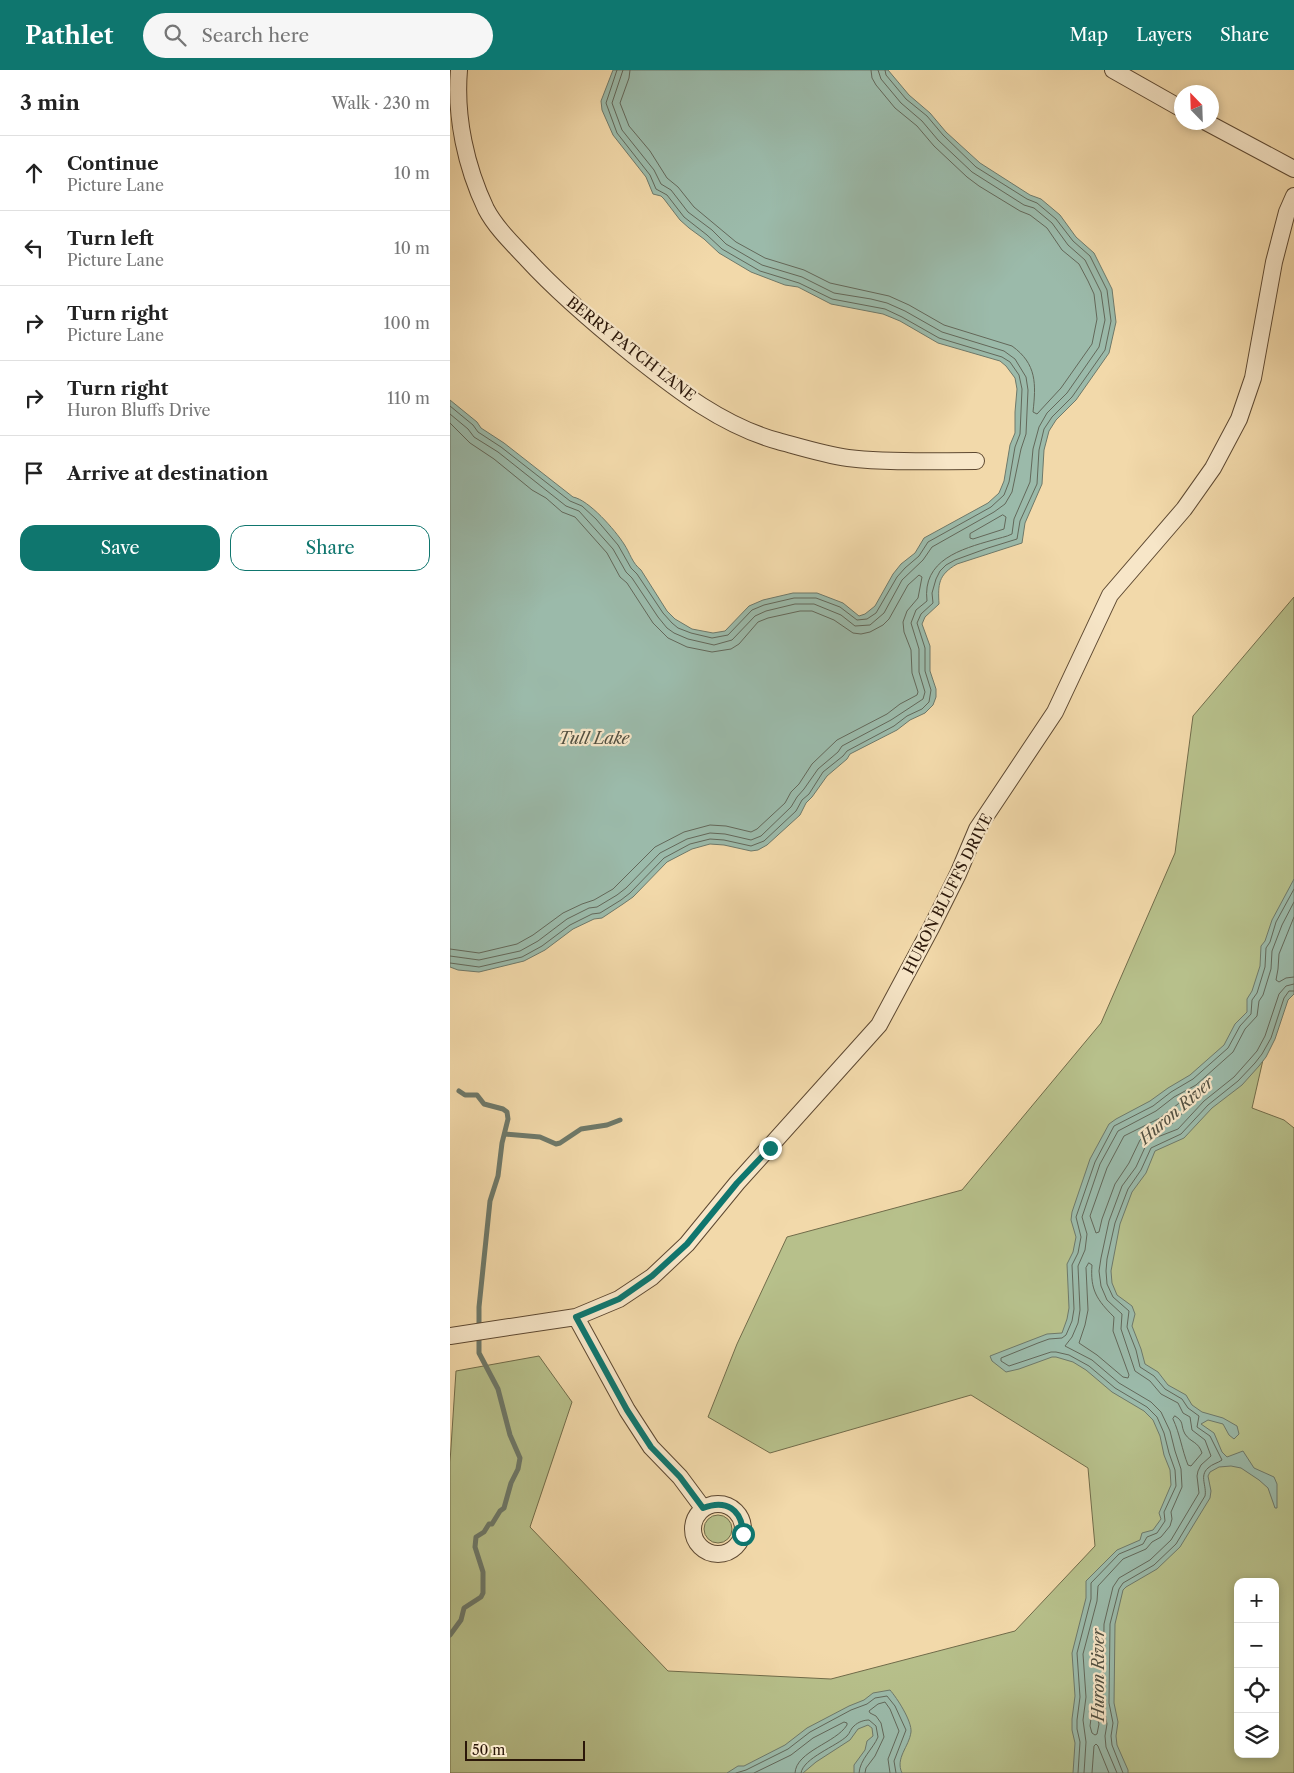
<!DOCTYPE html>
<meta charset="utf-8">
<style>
body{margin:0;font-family:"Libre Caslon Text",serif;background:#f6f6f6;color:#222}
.controls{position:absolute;right:15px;bottom:15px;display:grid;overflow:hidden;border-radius:10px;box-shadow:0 2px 8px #0003}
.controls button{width:45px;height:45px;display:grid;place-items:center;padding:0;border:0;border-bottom:1px solid #e0e0e0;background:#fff;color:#222;font:25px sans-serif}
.compass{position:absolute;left:724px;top:15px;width:45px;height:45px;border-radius:50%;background:#fff;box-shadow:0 2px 8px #0003;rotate:337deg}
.scale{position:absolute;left:15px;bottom:12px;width:120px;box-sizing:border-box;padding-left:5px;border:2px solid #2b1709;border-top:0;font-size:14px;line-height:18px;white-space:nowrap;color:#2b1709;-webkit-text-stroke:4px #f7e6c8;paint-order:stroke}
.stop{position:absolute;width:15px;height:15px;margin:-11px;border:4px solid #0f766e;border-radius:50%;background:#fff}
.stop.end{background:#0f766e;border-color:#fff;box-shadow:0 1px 5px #0008}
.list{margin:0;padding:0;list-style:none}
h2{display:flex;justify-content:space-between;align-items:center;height:65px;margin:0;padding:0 20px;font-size:21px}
h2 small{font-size:16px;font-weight:400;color:#767676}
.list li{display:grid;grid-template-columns:32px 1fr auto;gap:15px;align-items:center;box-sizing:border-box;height:75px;padding:0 20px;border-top:1px solid #e0e0e0}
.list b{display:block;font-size:19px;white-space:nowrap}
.list p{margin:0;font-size:16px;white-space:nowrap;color:#767676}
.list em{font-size:16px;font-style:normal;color:#767676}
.actions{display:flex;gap:10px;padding:15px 20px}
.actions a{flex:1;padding:11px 0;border:1px solid #0f766e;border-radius:15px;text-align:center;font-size:18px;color:#0f766e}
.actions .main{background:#0f766e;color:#fff}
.icon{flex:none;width:28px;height:28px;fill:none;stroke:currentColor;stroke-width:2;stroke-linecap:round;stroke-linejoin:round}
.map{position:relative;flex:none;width:844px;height:1703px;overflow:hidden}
header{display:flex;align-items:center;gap:30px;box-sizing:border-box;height:70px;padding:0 25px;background:#0f766e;color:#fff}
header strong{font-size:24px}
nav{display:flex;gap:28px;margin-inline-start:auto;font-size:18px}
.search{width:350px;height:45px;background:#f6f6f6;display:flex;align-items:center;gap:12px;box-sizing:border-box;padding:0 18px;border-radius:28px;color:#767676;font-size:19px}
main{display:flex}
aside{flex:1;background:#fff}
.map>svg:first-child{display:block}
</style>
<header>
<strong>Pathlet</strong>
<div class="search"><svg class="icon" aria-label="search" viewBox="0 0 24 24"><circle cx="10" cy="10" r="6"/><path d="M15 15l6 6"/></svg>Search here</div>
<nav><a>Map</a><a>Layers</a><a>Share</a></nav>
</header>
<main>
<aside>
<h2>3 min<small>Walk · 230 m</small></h2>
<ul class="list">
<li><svg class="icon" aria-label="ahead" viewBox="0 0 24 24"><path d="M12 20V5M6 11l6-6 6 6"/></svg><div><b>Continue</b><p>Picture Lane</p></div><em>10 m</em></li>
<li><svg class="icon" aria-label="left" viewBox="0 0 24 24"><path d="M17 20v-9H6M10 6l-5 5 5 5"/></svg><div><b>Turn left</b><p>Picture Lane</p></div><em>10 m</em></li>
<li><svg class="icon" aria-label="right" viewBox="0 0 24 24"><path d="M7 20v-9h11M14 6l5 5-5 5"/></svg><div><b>Turn right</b><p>Picture Lane</p></div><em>100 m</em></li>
<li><svg class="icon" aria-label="right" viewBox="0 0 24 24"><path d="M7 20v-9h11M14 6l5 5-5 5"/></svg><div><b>Turn right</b><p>Huron Bluffs Drive</p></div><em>110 m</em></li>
<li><svg class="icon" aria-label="arrive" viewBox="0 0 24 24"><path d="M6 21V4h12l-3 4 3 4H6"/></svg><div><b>Arrive at destination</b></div></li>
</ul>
<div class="actions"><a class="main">Save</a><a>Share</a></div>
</aside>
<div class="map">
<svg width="844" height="1703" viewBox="0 0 844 1703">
<rect width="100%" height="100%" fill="#f2d9aa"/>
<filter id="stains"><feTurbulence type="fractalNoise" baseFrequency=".004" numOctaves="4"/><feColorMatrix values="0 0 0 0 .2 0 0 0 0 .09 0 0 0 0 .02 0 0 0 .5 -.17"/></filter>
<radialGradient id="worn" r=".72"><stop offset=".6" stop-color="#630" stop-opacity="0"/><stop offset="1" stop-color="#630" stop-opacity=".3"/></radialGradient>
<path fill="#b7c08b" stroke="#716c4a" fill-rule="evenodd" d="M844,527v327l-42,184 32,12 10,8v645h-844v-311l6,-91 83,-15 33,46 -42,125 138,144 163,8 184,-48 80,-85 -7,-78 -117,-73 -201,58 -62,-36 29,-73 50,-107 175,-47 139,-167 74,-170 18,-137zM788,1512h37v172h-37z
M254 1459a14 14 0 1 1 28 0a14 14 0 1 1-28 0Z"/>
<path fill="#9bbaaa" stroke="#6e796a" d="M163,0h275l21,25 21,18 16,19 34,31 50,32 11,4 19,16 16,22 18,16 18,36 4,33 -7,31 -33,47 -20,20 -7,11 -5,19 -2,34 -17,39 -3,20 -65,21c-19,11 -19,20 -18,40l-14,13 -3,7 8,22v25l6,18v8l-3,8 -8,8 -15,7 -13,10 -47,24 -3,5 -20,17 -15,21 -6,6 -6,12 -33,30 -9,5 -7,1 -27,-6 -14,-1 -18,5 -25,13 -34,35 -10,7 -21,14 -8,1 -21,10 -28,21 -21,11 -45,11 -21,-2 -8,-3v-567l27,22 4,6 23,15 69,54c16,3 42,33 51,47 6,9 8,19 17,26l26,41 8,8 17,10 21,4 12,-2 24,-25 14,-6 30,-7h24l26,10 16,13 6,-2 10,-8 18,-32 8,-10 14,-11 9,-15 64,-35 11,-10 5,-12 6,-36 5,-12v-21l2,-23 -2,-11 -9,-12 -6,-5 -62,-18 -38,-22 -17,-7 -52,-10 -33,-17 -13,-2 -34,-13 -32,-19 -15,-14 -15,-11 -9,-8 -16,-21 -3,-3 -8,-2 -7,-17 -33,-42 -11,-25 -1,-9z
M844,809v115l-6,6 -13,39 -9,18 -7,9 -17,19 -30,23 -28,30 -29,13 -9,22 -14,19 -12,32 -9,47 1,12 5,12 15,11 3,8 -3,12 9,23 4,15 13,8 10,13 18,10 6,10 10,7 21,6 14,8 2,8 -5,5 -5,-4 -6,-11 -15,-4 -7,4 13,9 8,19 5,5 16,-6 11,17 20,9 3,7v24h-2l-7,-20 -9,-8 -18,-12 -10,-2 -12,1 -9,5 -2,4 3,15 -1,7 -30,49 -23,22 -31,18 -3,3 -8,34 -1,79 4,19 -2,14 1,9 11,25v3h-55l2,-30 -3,-13v-11l3,-23 -3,-43 14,-55v-17l31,-31 23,-10 2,-7 11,-3 8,-11 -2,-6 12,-28 -1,-15 -6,-15 -4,-19 -7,-16 -9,-9 -32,-19 -26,-22 -13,-8 -17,-5h-4l-33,12 -13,3 -14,-11 -2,-5 57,-22 15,-1 5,-14 2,-11 -2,-44 6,-12 3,-15 -5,-17 1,-8 18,-53 19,-35 7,-5 34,-18 18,-13 22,-13 34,-30 11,-21 12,-12v-13l5,-8 8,-25 1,-20 4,-5 7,-21z
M440,1620c7,8 22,31 21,42 -2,15 -16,26 -9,41h-48v-8l11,-15 2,-9 6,-5 -1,-8 -4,-3 -10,4 -8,11 -34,22 -13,11h-76l11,-7h6l41,-21 22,-17 42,-22 15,-6 9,-7z"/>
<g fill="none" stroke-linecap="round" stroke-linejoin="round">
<path stroke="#63685a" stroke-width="1" d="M180,0l-1,8 -9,25 9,23 21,25 17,27 11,9 16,20 42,35 29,16 39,12 26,13 59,13 20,9 35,20 68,21c25,18 24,38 21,66l4,2 24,-26 31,-44 5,-25 -3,-25 -6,-13 -9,-17 -17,-14 -15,-22 -17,-13 -10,-4 -41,-25 -12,-9 -33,-31 -17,-20 -22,-18 -19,-23 -4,-7 -1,-8
M0,336l23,19 5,7 23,15 69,54 12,5 14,13 22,26 13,23 6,6 26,39 9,10 6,5 13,5 21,5 16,-3 24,-25 12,-5 30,-7h22l24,9 17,13 10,-1 9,-6 21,-36 8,-9 14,-12 9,-14 63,-35 13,-12 5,-13 6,-35 5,-13 2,-45 -3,-14 -9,-13 -8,-5 -63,-19 -37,-21 -17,-8 -53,-10 -33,-16 -39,-12 -38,-22 -15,-14 -23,-18 -17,-22 -11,-6 -6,-14 -33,-42 -11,-30 11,-33
M0,344l18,15 6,8 24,15 68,54 13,5 34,38 13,23 6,6 26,39 9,11 7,5 14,6 26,6 18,-5 23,-24 11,-5 29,-7h19l27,11 14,11 15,-1 14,-12 18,-33 21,-20 9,-13 62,-35 11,-8 7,-12 9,-43 5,-15 2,-44 -2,-13 -11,-18 -11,-8 -62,-19 -37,-21 -18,-8 -16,-4 -37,-6 -32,-16 -40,-12 -36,-21 -14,-14 -24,-18 -17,-22 -10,-6 -7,-14 -32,-40 -10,-27 11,-33
M0,353l20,20 24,16 38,31 14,8 16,14 13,5 32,36 13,24 7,6 26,40 15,15 19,9 25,5 19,-3 8,-5 19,-22 10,-4 32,-7h12l22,9 19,13 8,1 9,-2 13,-7 6,-6 19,-34 11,-10 3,2 -4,21 -11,13 -4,11 1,10 7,18 1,23 6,19 -1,3 -17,9 -13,10 -50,26 -25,24 -13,20 -8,8 -6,11 -28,26 -6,3 -25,-6 -16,-1 -26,7 -29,15 -42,42 -19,11 -12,4 -19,9 -30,22 -16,9 -38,9 -29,-4
M553,445l3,2 -2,12 -31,10 -3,-1v-4z
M844,847l-15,37 -1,15 -2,11 3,2 7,-4 8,-1
M0,886l29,4 41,-9 18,-10 29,-22 22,-11 8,-1 20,-12 9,-7 34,-35 27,-14 23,-6 15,1 26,6 10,-4 30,-29 6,-10 7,-8 14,-20 20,-17 4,-6 49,-26 32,-21 2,-7 -6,-20v-23l-8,-26 5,-13 11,-9c-5,-41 34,-52 66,-61 6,-2 13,-3 19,-6l2,-15 16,-37 3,-33 6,-22 8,-14 20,-20 32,-46 6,-27 -4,-28 -16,-32 -17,-15 -16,-22 -18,-15 -10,-3 -52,-33 -34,-32 -16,-19 -21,-18 -20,-24 -3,-9
M0,893l29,4 43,-10 20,-11 28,-21 22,-11 8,-1 21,-13 9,-7 34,-35 26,-14 20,-5 14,1 27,6 13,-5 32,-30 6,-11 7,-6 14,-22 20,-16 4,-5 47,-25 13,-10 15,-7 7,-7 2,-12 -6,-19v-23l-8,-25 4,-9 12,-11 -1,-10 4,-14 4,-8 6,-6 9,-5 33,-12 29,-9 3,-18 17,-37 2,-34 5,-21 8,-12 20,-20 33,-47 6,-29 -4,-31 -17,-34 -17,-15 -17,-22 -19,-16 -10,-4 -51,-32 -33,-32 -16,-19 -21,-17 -20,-24 -1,-5
M741,1027l3,1v3l-21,22 -22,9 -11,8 -11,23 -14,21 -13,35 -3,13 -3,1 -6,-17 17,-48 17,-32 36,-18 18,-14z
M639,1193l3,2c-2,25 5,35 22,52l-1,14 16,44 -1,3 -5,-1 -26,-22 -18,-12 6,-18 3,-15 -2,-42z
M725,1346c10,6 5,9 10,18 6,9 13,7 17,19l-11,13 -3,-1c-6,-15 -8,-31 -15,-46z
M645,1639l4,15 -2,10 -2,1 -3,-2 -2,-7 2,-15z
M286,1703l10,-3 42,-21 22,-17 41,-22 16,-6 8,-6 12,-2 8,10 11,24 -12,31 2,12
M304,1703l37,-18 22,-17 31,-16 3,1v2c-11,18 -51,26 -52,48
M351,1703c2,-15 36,-27 46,-37 3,-3 4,-8 7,-10 4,-4 10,-6 15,-6l7,6 2,11c-5,12 -18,22 -19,36
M415,1703l1,-5 9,-12 9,-19 -3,-14 -5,-7 -6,-3 -1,-2 9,-7 7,-2 5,7 9,22 -11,28 2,14
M628,1703l2,-31 -3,-13v-9l3,-23 -3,-44 14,-54v-16l28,-29 24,-10 4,-7 10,-4 8,-12 -1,-9 12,-26 -1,-16 -6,-17 -5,-20 -7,-16 -10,-10 -32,-19 -26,-22 -20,-11 -13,-3h-5l-42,14 -8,-5v-3l37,-15 11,-4 13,-1 4,-3 6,-14 2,-12 -2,-44 6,-12 3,-16 -5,-20 19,-55 19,-36 39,-20 18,-14 22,-13 35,-31 12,-22 11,-12 1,-14 5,-7 8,-26 1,-19 4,-6 6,-20 18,-33
M634,1703l2,-31 -3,-22 3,-23 -3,-43 14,-53 1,-15 25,-27 23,-10 6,-7 9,-5 9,-11 2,-7 -1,-7 11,-25 -1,-18 -6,-18 -5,-20 -9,-19 -10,-10 -32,-19 -27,-23 -27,-14 7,-9 6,-14 2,-13 -2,-44 7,-16 2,-16 -5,-17 18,-53 18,-33 38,-20 18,-14 22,-12 37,-33 12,-23 12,-13 2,-15 4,-6 8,-26 1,-18 10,-26 12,-23
M642,1703l2,-27 2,-2 2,2 11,27
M667,1703l-11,-26 -1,-11 2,-12 -4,-21 1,-79 9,-37 6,-9 31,-18 21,-20 28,-47 -2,-17 1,-5 3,-6 10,-9 -6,-16 -13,-10 -2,-13 -7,-4 -5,-10 -17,-9 -11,-13 -15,-10 -14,-42 1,-15 -15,-14 -6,-14 -2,-15 2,-13 8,-37 13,-35 14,-19 11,-24 8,-5 23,-9 26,-28 30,-24 16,-18 7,-8 8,-15 14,-42 7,-8 8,-2
M673,1703l-11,-28 -1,-9 2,-13 -4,-20 1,-79 9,-35 4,-6 31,-18 22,-21 29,-48c2,-10 -6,-20 3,-28 4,-4 10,-5 14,-8l-12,-24 -13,-9 2,-11 -11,-8 -6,-9 -17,-10 -11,-13 -14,-9 -4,-17 -9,-23 2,-16 -16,-14 -6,-13 -1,-13 1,-12 8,-36 13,-34 13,-19 10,-22 30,-14 27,-29 30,-24 17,-18 7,-9 9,-16 13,-40 5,-7h5"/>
<path stroke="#6e796a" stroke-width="5" d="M55,1064l35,3 16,7 4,-1 21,-14 26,-4 13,-5
M0,1565l11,-15 3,-12 17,-11 2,-4v-21l-8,-25 1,-10 8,-5 5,-8h3l8,-13 4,-3 7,-25 7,-14 2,-11 -10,-23 -12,-46 -19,-36v-46l11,-106 8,-25 4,-33 6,-24 -1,-7 -4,-3 -19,-5 -7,-9h-12l-6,-4"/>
<defs>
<path id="minor" d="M9,0c-4,47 7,97 27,139 10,19 27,35 41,50 32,35 69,66 106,96 44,35 90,71 145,86 22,6 48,14 70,17 42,5 86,3 128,3
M663,0l69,39
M756,52l88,47
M126,1247l51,93 24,37 29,30 23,31
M0,1266l126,-19 43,-18 33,-22 35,-33 50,-61 142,-158 52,-97 27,-54 19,-45 78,-117 55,-117 74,-86 29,-41 26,-49 14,-41 21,-116 13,-50 7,-16
M243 1459a25 25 0 1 1 50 0a25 25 0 1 1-50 0Z"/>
</defs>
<use href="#minor" stroke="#5d4831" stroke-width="18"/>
<use href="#minor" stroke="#f7e6c8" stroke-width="16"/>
</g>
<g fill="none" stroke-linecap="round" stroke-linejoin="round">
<path stroke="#0f766e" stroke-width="6" d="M293,1464c-1,-25 -17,-35 -40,-26l-23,-31 -29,-30 -24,-37 -51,-93 43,-18 33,-23 35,-32 50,-61 33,-35"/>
</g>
<g text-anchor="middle" stroke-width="4.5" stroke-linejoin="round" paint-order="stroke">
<g font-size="15" fill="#2b1709" stroke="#f7e6c8">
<text transform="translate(181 279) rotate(38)" y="5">BERRY PATCH LANE</text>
<text transform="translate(498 824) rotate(-63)" y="5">HURON BLUFFS DRIVE</text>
</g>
<g font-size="16" font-style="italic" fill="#525041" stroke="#f7e6c8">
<text x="144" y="674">Tull Lake</text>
<text transform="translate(726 1040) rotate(-41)" y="6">Huron River</text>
<text transform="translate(648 1605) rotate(-90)" y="6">Huron River</text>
</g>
</g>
<rect width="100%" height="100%" filter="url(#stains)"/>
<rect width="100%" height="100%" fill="url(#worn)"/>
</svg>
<div class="controls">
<button>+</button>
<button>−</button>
<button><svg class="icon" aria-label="locate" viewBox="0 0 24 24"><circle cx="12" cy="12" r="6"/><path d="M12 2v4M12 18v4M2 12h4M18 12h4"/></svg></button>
<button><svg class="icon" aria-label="layers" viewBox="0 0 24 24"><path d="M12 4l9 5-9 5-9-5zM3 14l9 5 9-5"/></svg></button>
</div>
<svg class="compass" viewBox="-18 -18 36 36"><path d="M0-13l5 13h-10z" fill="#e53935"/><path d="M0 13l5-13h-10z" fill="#767676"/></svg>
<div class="scale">50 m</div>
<div class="stop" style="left:293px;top:1464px"></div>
<div class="stop end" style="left:320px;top:1078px"></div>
</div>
</main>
